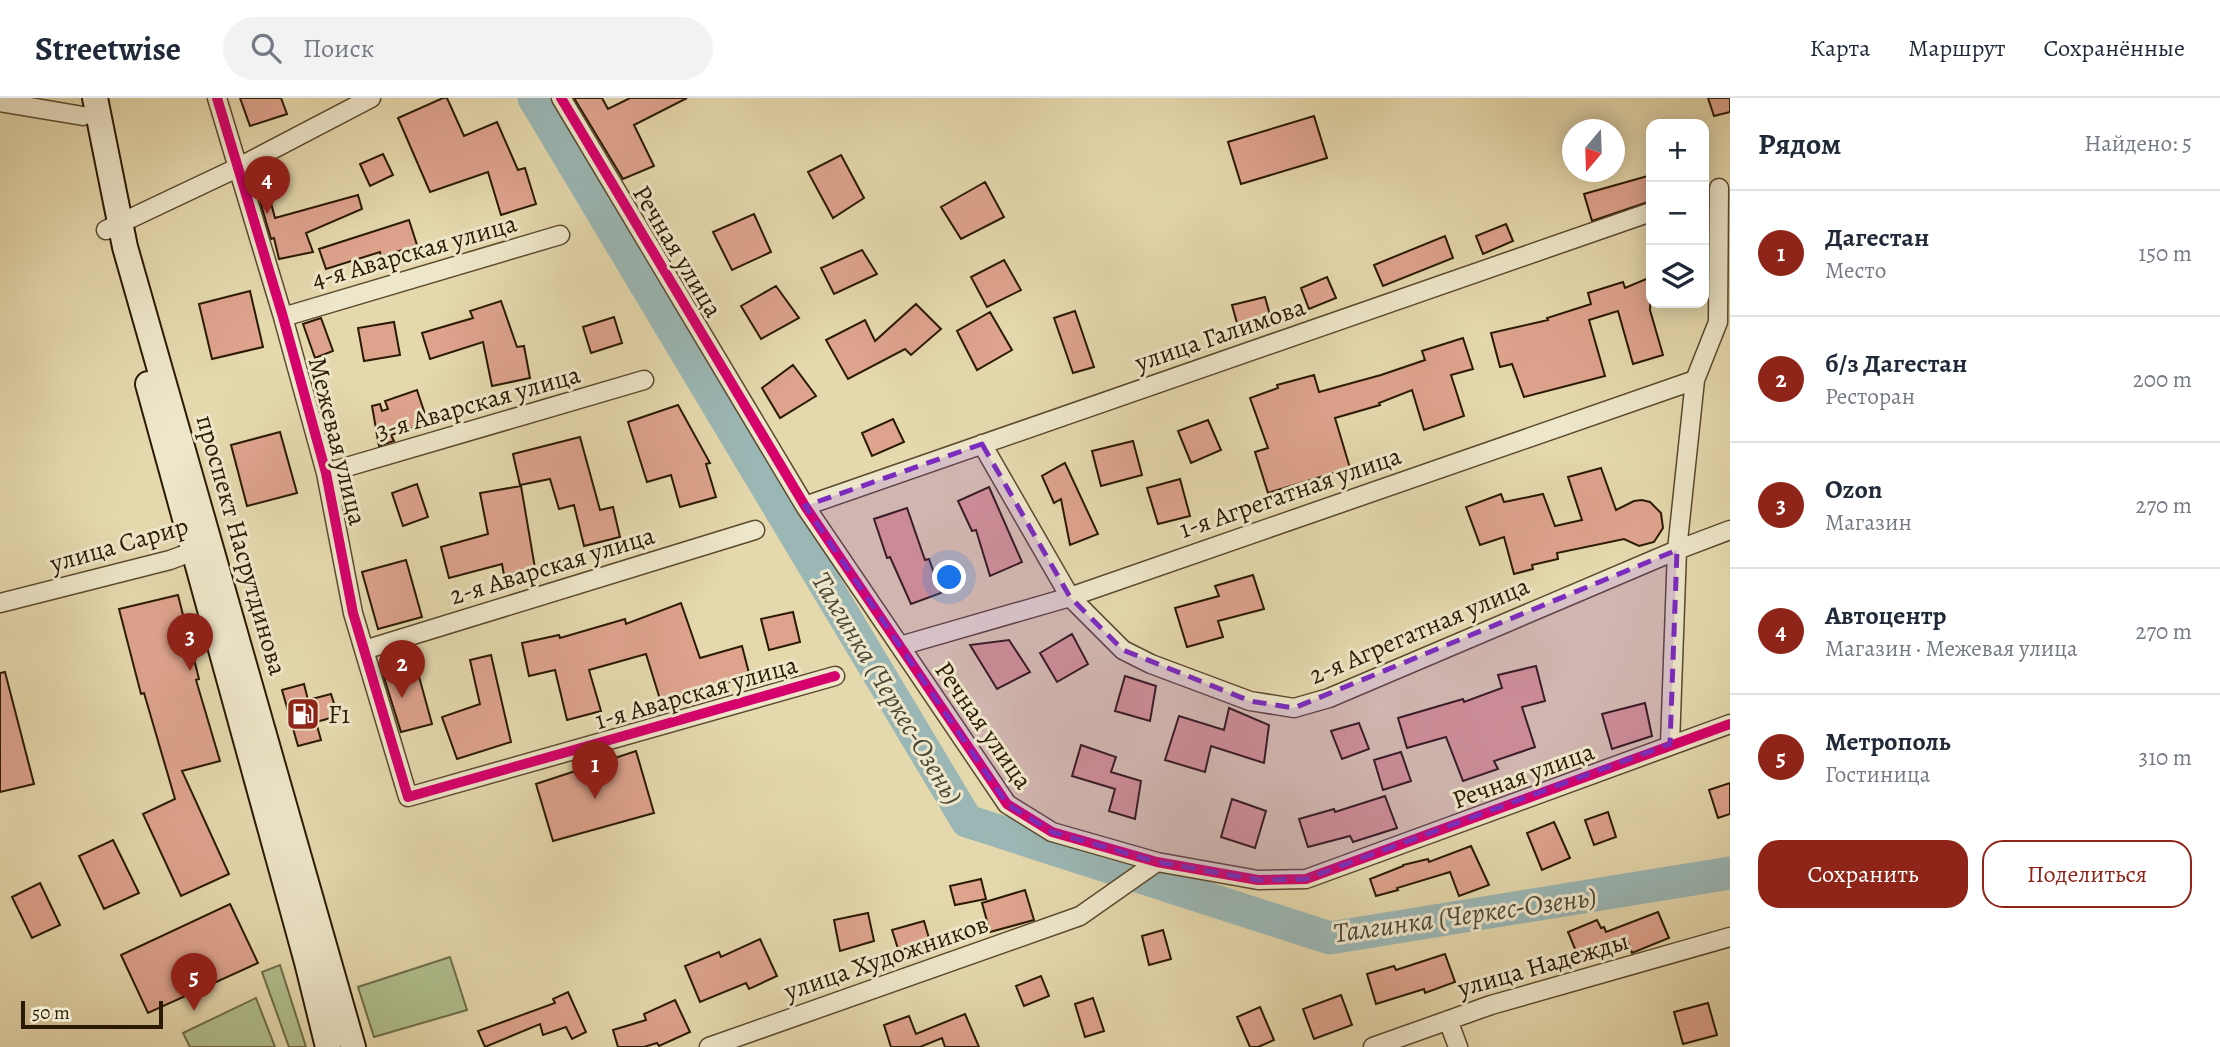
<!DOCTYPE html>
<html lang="ru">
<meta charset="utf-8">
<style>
body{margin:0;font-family:Alegreya,serif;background:#f2f2f3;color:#1f2937}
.controls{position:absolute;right:21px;top:21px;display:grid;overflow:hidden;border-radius:14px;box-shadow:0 4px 18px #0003}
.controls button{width:63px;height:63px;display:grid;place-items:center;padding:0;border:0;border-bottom:2px solid #e0e1e3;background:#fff;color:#1f2937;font:35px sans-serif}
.compass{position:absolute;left:1562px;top:21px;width:63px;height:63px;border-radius:50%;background:#fff;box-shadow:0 4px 18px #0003;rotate:199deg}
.scale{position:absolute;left:21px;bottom:18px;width:142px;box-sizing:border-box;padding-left:7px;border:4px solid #2b1a03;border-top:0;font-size:19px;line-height:24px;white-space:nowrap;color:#2b1a03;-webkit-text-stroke:5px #eee6ca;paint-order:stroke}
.you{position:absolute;left:950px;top:480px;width:24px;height:24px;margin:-18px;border:5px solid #fff;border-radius:50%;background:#1a73e8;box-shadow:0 0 0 10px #1a73e833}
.badge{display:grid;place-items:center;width:46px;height:46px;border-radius:50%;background:#8f2418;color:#fff;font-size:23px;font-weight:700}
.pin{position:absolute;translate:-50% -58px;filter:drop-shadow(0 2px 4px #0008)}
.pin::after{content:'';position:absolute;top:37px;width:24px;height:21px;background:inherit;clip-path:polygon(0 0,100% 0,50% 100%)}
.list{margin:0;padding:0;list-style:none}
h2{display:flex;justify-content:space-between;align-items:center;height:91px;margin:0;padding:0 28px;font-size:30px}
h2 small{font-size:23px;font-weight:400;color:#747a83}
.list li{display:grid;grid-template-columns:46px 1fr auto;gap:21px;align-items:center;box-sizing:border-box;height:126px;padding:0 28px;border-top:2px solid #e0e1e3}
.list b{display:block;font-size:26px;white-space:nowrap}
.list p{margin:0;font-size:23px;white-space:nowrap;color:#747a83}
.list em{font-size:23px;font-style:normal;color:#747a83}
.actions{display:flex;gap:14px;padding:21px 28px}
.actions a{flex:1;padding:16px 0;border:2px solid #8f2418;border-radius:21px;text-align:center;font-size:24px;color:#8f2418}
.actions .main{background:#8f2418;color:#fff}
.icon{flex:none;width:38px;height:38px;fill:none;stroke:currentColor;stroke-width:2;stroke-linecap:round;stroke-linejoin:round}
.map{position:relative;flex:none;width:1730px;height:949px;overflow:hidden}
header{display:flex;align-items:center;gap:42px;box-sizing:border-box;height:98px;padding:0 35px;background:#fff;border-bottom:2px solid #e0e1e3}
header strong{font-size:33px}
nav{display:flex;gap:38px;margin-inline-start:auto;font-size:24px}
.search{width:490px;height:63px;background:#f2f2f3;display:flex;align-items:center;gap:18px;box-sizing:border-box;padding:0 24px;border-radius:38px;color:#747a83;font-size:26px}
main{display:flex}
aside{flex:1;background:#fff}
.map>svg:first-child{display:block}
</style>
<header>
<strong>Streetwise</strong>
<div class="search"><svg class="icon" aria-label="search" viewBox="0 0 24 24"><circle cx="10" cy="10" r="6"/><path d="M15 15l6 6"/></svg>Поиск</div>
<nav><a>Карта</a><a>Маршрут</a><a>Сохранённые</a></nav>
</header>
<main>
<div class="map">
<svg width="1730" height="949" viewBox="0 0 1730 949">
<rect width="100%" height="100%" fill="#e5d8ad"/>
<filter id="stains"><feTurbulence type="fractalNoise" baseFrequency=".00286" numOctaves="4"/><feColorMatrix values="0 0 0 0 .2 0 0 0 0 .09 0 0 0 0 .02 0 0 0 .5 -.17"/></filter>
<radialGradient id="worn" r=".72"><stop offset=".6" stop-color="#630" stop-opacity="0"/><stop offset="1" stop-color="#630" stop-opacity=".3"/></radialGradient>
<path fill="#b0c08e" stroke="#6e6d48" stroke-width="2" d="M450,859l17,53 -93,27 -16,-50z
M280,867l26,82h-17l-27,-75z
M256,900l19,49h-85l-7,-14z"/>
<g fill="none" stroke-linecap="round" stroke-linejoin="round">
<path stroke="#9bb7b5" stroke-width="33" d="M534,0l433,723 363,117 400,-65"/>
</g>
<path fill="#dea38d" stroke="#2b1a03" stroke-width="2" d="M240,0h41l6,16 -37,12z
M443,0h4l17,38 33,-14 21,48 7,-2 11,36 -35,11 -13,-43 -58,20 -32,-74z
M574,0h28l6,11 22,-11h57l-53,27 20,41 -31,13z
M1708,0h22v14l-16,4z
M1314,18l13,42 -86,26 -13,-42z
M383,56l10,21 -23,11 -10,-22z
M841,57l23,43 -31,20 -25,-46z
M1651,77v26l-59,20 -8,-27z
M985,84l19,35 -43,22 -20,-32z
M268,94l7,26 83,-23 4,14 -56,24 7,19 -34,7 -5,-21 -3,1 -13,-45z
M754,116l17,38 -39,18 -19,-38z
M409,122l8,25 -36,12 -1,-5 -54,17 -7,-20z
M1506,126l7,17 -30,13 -7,-18z
M1445,138l8,22 -70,28 -9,-21z
M862,152l15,24 -43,20 -13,-26z
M1004,162l17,30 -34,17 -16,-30z
M1327,179l9,21 -27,11 -8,-21z
M1651,179l-1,33 13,45 -30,9 -15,-53 -29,9 16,56 -81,21 -12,-33 -12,3 -9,-34 57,-13 -1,-2 44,-14 -3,-11 35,-11 2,6z
M776,188l23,32 -38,21 -20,-33z
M250,193l13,56 -51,12 -13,-55z
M1265,199l8,29 -33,8 -8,-29z
M501,203l16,46 7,-1 6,32 -38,8 -9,-44 -53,17 -8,-26 51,-15 -3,-7z
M916,206l25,25 -30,26 -6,-6 -57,30 -22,-39 39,-20 10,21z
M1075,213l19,56 -21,6 -19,-55z
M990,214l22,38 -35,20 -20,-39z
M614,219l8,26 -31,10 -8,-26z
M321,220l12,33 -18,7 -12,-34z
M394,224l6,33 -36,6 -6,-33z
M1463,240l10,31 -22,6 13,41 -40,14 -12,-40 -33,13 1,2 -45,13 15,50 -82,25 -13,-41 13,-4 -18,-50 28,-10 -1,-3 37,-10 5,17 62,-17 44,-15 -3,-9z
M793,267l23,31 -36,22 -18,-30z
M417,292l11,33 -37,12 3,6 -15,5 -7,-40 8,-2 2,7 6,-2 -3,-8z
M678,307l32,58 -4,1 10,33 -36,10 -9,-32 -24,7 -19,-60z
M893,321l11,23 -32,14 -10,-23z
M1208,322l13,30 -30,13 -13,-32z
M280,334l17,61 -50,13 -16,-61z
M580,339l20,73 13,-3 7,30 -36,9 -10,-41 -15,4 -9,-30 -30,6 -7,-31z
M1133,343l9,34 -41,11 -9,-35z
M1065,365l33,71 -28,11 -9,-46 -7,4 -12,-27z
M1601,370l15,42 18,-9 8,-1 8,2 11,11 2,15 -9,14 -15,4 -15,-7 -67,14 1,6 -26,6 1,4 -19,5 -10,-37 -24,8 -14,-38 35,-13 3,8 39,-8 12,32 27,-6 -14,-43z
M1180,381l10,37 -32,8 -11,-36z
M417,386l11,33 -25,9 -11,-33z
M521,388l15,88 -31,7 -3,-17 -53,14 -8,-31 47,-13 -8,-41z
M989,389l33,75 -32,14 -14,-46 -4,1 -14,-30z
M907,410l18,52 4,-1 12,34 -30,11 -21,-47 -3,1 -13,-39z
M406,462l16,57 -44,12 -16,-57z
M1253,477l11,34 -46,12 5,16 -36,10 -12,-39 44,-12 -4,-10z
M178,497l21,84 -3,1 24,81 -38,10 47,103 -48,22 -38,-82 32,-15 -31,-106 -3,1 -22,-85z
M681,505l19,55 42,-12 8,31 -41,10 2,8 -48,14 -17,-55 -57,16 12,41 -34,9 -12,-50 -26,6 -7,-33 37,-8 1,3 65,-19 1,5z
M793,514l7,30 -31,8 -8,-31z
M1072,536l16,30 -31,18 -17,-29z
M1009,542l21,32 -33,17 -27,-44z
M491,557l20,87 -54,17 -15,-42 38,-13 -10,-44z
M415,564l17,62 -31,8 -19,-61z
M1536,568l9,35 -23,6 13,40 -41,14 4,8 -35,12 -17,-44 -39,11 -9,-30 65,-19 1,3 38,-14 -4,-13z
M5,574l29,112 -34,8v-119z
M1125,578l31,10 -6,35 -35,-10z
M304,586l4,16 23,-6 7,22 -22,6 5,18 -23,6 -16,-56z
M1645,605l7,33 -40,13 -10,-35z
M1229,610l40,17 -5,38 -53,-17 -6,26 -40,-12 14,-44 45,14z
M1359,625l10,26 -27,10 -11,-28z
M1081,647l35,12 -5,15 30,9 -6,38 -26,-8 6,-22 -43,-13z
M636,653l18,62 -101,28 -17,-57z
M1401,654l10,29 -28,9 -9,-30z
M1730,685v31l-12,4 -9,-28z
M1385,698l12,32 -44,14 -3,-6 -42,11 -9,-28 35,-10 1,3z
M1232,701l34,12 -11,37 -34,-11z
M1608,714l8,25 -22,8 -9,-25z
M1554,724l16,36 -28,12 -15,-37z
M113,742l26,53 -35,16 -25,-53z
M1471,748l18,39 -30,11 -9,-24 -53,16 1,2 -22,6 -6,-17 33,-13v-1l25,-6 1,3z
M981,781l5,20 -31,6 -5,-19z
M40,785l20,42 -28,13 -20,-41z
M1025,792l9,30 -44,12 -8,-29z
M230,806l28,59 -110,50 -27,-58z
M1658,814l11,26 -37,15 -4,-11 -48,19 -12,-29 29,-12 4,8 3,-1 2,5z
M868,815l6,28 -34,10 -6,-31z
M924,823l9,31 -31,9 -10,-31z
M1163,832l8,29 -22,6 -7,-29z
M760,841l17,37 -28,13 -3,-6 -46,19 -15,-36 34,-14 2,5z
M1445,856l10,28 -30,11 -1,-4 -48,15 -9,-30 27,-8 2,4z
M1041,878l8,20 -25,10 -8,-20z
M568,894l18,40 -14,7 -6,-12 -23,8 -3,-11 -55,23 -7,-16 77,-28 -2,-4z
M1341,897l11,30 -38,14 -11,-30z
M1093,900l11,33 -19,6 -10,-33z
M675,902l15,32 -31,14 -2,-3 -13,4h-26l-5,-17 33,-10 -2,-6z
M1708,905l9,32 -34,9 -9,-32z
M1260,909l14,33 -16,7h-8l-13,-30z
M965,916l14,33h-34l-3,-9 -22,9h-29l-7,-22 25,-9 7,18z"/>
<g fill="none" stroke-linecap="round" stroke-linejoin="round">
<defs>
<path id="minor" d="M217,0l66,219 43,156 27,140 55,184 427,-121
M561,0l244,408 202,298 45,28 105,30 101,18 48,-1 424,-155
M0,4l83,14
M106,132l131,-62 134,-70
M283,219l277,-82
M982,346l88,153 53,53 28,14 99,37 44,7 35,-10 348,-148 53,-20
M326,375l318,-93
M805,408l846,-294
M0,505l170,-43 35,-13
M900,548l170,-49 625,-217
M364,552l391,-120
M1670,646l7,-194 18,-170 23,-58 1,-134
M1448,922l10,27
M709,949l371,-131 77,-54
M1373,949l118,-42 239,-68"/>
<path id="secondary" d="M95,0l30,149 228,800
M148,286l159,578 21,85"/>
</defs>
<use href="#minor" stroke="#5a4a2e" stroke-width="21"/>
<use href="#secondary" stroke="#2b1a03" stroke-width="28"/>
<use href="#minor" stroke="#eee6ca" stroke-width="18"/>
<use href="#secondary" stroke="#eee6ca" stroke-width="24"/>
<defs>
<path id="cycleway" d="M217,0l66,219 43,156 27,140 55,184 427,-121
M561,0l244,408 202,298 45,28 105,30 101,18 48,-1 424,-155"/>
</defs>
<use href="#cycleway" stroke="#eee6ca" stroke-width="15"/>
<use href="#cycleway" stroke="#d6006c" stroke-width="10"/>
</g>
<path fill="#7b2cbf" fill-opacity="0.2" stroke="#7b2cbf" stroke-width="5" stroke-dasharray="14 9" stroke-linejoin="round" d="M982,346l88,153 53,53 127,51 44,7 383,-158 -7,194 -364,135 -48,1 -101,-18 -105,-30 -45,-28 -202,-298z"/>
<defs>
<symbol id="fuel-square" viewBox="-11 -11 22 22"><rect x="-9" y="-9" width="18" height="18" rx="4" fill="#8f2418" stroke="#eee6ca"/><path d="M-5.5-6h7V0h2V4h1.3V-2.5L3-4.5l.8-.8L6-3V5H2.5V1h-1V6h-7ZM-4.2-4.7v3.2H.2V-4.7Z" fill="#fff"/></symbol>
</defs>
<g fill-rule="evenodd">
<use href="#fuel-square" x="284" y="597" width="38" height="38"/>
</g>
<g text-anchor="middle" stroke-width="6" stroke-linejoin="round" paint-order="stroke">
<g font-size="26" fill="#2b1a03" stroke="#eee6ca">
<text transform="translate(414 153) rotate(-16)" y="9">4-я Аварская улица</text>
<text transform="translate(678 153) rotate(59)" y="9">Речная улица</text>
<text transform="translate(1220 236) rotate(-19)" y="9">улица Галимова</text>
<text transform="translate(478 304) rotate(-16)" y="9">3-я Аварская улица</text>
<text transform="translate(338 343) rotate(76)" y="9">Межевая улица</text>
<text transform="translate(1290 394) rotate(-19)" y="9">1-я Агрегатная улица</text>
<text transform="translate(119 446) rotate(-16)" y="9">улица Сарир</text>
<text transform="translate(242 447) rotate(74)" y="9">проспект Насрутдинова</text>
<text transform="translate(552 467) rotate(-17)" y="9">2-я Аварская улица</text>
<text transform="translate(1419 532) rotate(-23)" y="9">2-я Агрегатная улица</text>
<text transform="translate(696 594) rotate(-16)" y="9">1-я Аварская улица</text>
<text transform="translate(984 627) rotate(55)" y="9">Речная улица</text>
<text transform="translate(1523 677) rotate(-20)" y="9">Речная улица</text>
<text transform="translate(886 859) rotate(-19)" y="9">улица Художников</text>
<text transform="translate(1543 866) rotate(-16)" y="9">улица Надежды</text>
</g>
<g font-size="26" fill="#2b1a03" stroke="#eee6ca" text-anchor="start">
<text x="328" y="625">F1</text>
</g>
<g font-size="28" font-style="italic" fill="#4d4938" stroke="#eee6ca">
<text transform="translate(888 590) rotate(59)" y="10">Талгинка (Черкес-Озень)</text>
<text transform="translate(1465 816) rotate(-8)" y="10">Талгинка (Черкес-Озень)</text>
</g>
</g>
<rect width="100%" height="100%" filter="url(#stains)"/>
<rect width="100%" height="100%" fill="url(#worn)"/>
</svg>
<div class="controls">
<button>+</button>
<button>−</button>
<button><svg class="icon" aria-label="layers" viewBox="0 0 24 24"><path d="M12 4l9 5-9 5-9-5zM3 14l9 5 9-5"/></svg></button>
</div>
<svg class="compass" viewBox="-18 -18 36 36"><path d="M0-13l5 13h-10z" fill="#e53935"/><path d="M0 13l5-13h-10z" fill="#747a83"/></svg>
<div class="scale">50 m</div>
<div class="you"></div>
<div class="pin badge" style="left:595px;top:701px">1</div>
<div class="pin badge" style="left:402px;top:600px">2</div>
<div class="pin badge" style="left:190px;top:573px">3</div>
<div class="pin badge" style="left:267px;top:116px">4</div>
<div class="pin badge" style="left:194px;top:913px">5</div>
</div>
<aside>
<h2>Рядом<small>Найдено: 5</small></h2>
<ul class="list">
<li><span class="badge">1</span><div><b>Дагестан</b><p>Место</p></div><em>150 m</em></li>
<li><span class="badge">2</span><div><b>б/з Дагестан</b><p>Ресторан</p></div><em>200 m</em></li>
<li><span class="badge">3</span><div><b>Ozon</b><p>Магазин</p></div><em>270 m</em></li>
<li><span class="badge">4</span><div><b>Автоцентр</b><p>Магазин · Межевая улица</p></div><em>270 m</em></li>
<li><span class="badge">5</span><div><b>Метрополь</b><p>Гостиница</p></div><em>310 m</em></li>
</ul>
<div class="actions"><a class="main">Сохранить</a><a>Поделиться</a></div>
</aside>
</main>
